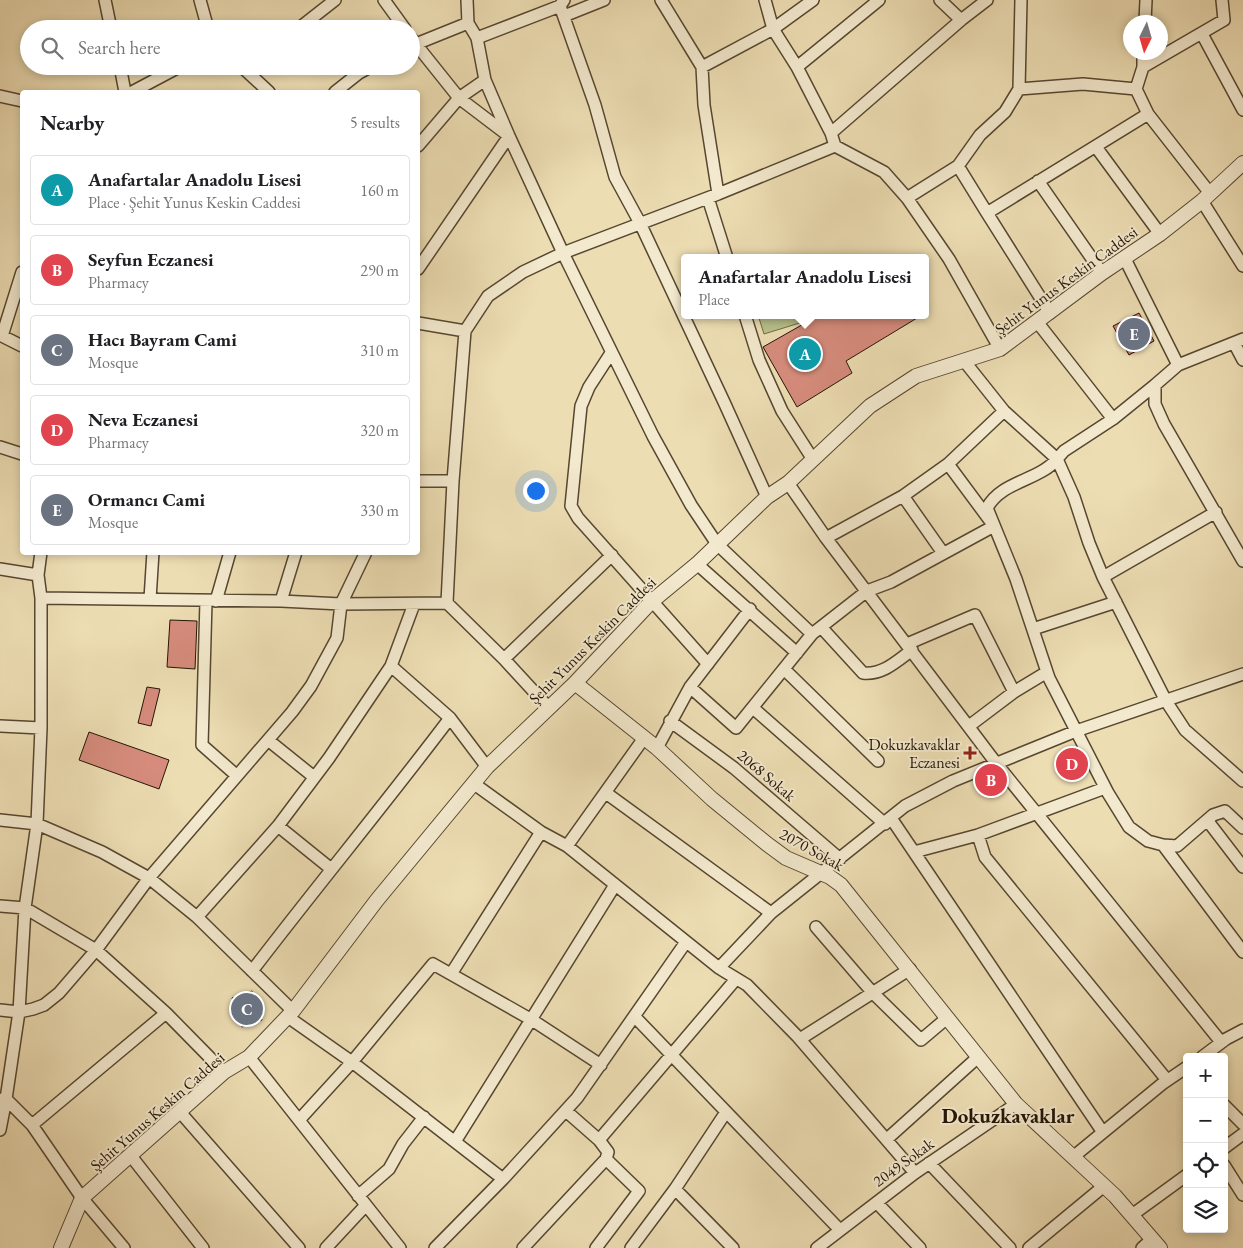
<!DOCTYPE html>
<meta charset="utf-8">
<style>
body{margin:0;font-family:"EB Garamond",serif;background:#f6f6f6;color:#202124}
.controls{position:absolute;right:15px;bottom:15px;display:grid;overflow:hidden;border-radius:5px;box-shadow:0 2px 8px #0003}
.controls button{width:45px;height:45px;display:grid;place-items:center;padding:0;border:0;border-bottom:1px solid #e0e0e0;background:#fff;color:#202124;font:25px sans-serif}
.compass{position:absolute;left:1123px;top:15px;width:45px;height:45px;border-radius:50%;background:#fff;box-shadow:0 2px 8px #0003;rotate:185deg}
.you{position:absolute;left:535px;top:490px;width:18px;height:18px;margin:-12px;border:4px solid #fff;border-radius:50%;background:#1a73e8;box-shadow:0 0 0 8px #1a73e833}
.badge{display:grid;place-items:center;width:32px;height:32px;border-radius:50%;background:#8f2418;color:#fff;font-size:16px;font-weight:700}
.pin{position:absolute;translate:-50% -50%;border:2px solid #fff;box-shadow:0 1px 5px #0006}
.popup{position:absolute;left:681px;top:254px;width:248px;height:65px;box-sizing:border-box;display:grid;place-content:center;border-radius:5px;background:#fff;filter:drop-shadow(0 1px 4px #0005);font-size:16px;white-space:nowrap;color:#757577}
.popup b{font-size:19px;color:#202124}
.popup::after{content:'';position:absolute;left:50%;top:100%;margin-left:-10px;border:10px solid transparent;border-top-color:#fff}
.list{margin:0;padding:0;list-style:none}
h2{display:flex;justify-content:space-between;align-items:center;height:65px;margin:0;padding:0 20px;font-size:21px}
h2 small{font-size:16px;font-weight:400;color:#757577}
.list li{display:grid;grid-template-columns:32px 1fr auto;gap:15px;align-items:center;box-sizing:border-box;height:70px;margin:0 10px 10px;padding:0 10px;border:1px solid #e0e0e0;border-radius:5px}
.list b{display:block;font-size:19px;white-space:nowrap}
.list p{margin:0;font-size:16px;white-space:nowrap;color:#757577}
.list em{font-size:16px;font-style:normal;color:#757577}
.icon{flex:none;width:28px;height:28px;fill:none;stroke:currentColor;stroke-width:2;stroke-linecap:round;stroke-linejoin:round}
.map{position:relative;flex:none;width:1243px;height:1248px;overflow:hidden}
.search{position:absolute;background:#fff;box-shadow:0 2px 8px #0003;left:20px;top:20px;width:400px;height:55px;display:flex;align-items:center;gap:12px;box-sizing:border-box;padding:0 18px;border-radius:28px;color:#757577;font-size:19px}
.panel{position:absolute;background:#fff;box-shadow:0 2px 8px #0003;left:20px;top:90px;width:400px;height:465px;border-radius:5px}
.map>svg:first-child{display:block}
</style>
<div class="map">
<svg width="1243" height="1248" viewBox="0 0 1243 1248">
<rect width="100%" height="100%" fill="#edddb3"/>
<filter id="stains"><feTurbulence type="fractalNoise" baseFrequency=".004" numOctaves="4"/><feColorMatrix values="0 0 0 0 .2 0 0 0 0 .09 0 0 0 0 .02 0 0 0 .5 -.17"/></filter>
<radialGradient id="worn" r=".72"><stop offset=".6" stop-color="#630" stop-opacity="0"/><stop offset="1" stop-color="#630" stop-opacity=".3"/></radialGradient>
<path fill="#b8c18c" stroke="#6e6b48" d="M758,315h43l2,7 -39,12z"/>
<path fill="#d78c7d" stroke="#231505" d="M1139,313l15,28 -25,14 -16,-29z
M805,315h117l-76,46 6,12 -55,34 -34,-60 44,-25z
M170,620l27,1 -2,48 -28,-2z
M147,687l13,2 -9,37 -13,-3z
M89,732l80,28 -10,29 -80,-29z
M252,991l10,29 -20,7 -10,-29z"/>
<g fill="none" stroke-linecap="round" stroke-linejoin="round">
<defs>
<path id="minor" d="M105,0l6,29
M200,0l8,29
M384,0l21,29
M467,0l1,23 9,15 8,42 24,56 54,117 90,183 38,69 26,39 95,90
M564,0l-4,6 35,99 20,72 25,46 84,179 43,95
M661,0l41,67 2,38 14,89
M765,0l8,29 24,38 34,66 4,13 49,26 23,26 42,61 51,90
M564,16l40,-16
M961,20l26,-20
M1145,22l1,-22
M298,29l37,-29
M1202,34l41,76
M411,38l48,60 50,38 -91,133
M477,38l83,-32
M411,46l57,-23
M1143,52v15l-7,22 12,25 61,78
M120,66l5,26
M241,66l28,26
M702,67l71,-38 40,-29
M797,67l82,-67
M1143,67l81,-47 -2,-20
M1019,89l64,-5 53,5
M132,92l49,-26
M335,92l24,-19 13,-7
M0,96l22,5
M831,133l130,-113 -21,-20
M418,146l41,-48 26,-18
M1096,147l64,87
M958,166l29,47
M1038,181l64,92
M708,198l19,60
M907,198l51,-32 22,-31 25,-23 14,-23 2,-89
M1202,201l41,65
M1125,259l53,106
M1050,313l-63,-100 161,-99
M745,315l14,45 23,51 30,47
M418,323l47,8
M1038,323l75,96
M0,335l22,11
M2,336l20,-64
M1243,339l-65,26 -23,20v19l9,20 79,137
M1234,343l9,17
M611,353l-22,34 -8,19 -10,100 7,12 130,146
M965,362l39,49 53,48c-18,22 -56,22 -70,49l29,71 33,99 59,115 21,34 19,14 15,4 14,1 36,-31 12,-4 18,17
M1155,385l-42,34 -49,32 -7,8 17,38 15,46 14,34 63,124 19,29 58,51
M0,447l22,7
M418,481h35
M788,483l38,55 170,225 225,279
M903,496l40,57
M826,538l77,-42 45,-32 56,-53
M41,552l-3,23 3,23v130l-4,96 -12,84 -6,104 -13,87 26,26 50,73 42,50
M697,564l100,89
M0,569l38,6
M1103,577l113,-65
M41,598l240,3 60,3 106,-1
M150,599l3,-47
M206,601l-4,144 34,30
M216,601l14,-49
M281,601l15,-49
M821,627l42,46c20,2 34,-12 49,-23
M1033,629l83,-27
M907,644l68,-29 39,77
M504,659l108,-104
M391,666l59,52 37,49
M785,670l93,91
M690,687l46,41 76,-94 55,-43 24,-9 103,-56 -46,-62
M549,708l-45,-49 -57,-56 6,-122 12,-150 23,-35 35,-24 40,-19 155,-59 117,-48
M753,708l132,116
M670,721l64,47 106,91
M0,726l41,2
M969,726l45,-34 33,-20
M268,740l46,37
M657,748l33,-61 60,-78
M473,783l68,49 26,14 152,122 28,17 50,51 118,137
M606,793l165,120
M891,818l211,313
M0,820l37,4 65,28 47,26 48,39 96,94
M1207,820l36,47
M278,826l52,42
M978,835l7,22 182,223
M1163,845l80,107
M567,846l77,-108
M914,852l64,-17 127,-47
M0,906l25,2 71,42 70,63 58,59
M197,917l81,-91 51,-68 62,-92 23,-62
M816,927l56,65 49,48 26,-22
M719,968l52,-55 134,-107 48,-25 123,-50 167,-57
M252,971c65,-85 133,-167 198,-253
M451,974l90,-142
M0,1010l19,2 14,-3 11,-4 15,-12 37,-43 53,-72 143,-166 19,-26 26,-48 4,-34 25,-52
M288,1017l64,45 151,117
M635,1017l204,212
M800,1039l110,-70
M249,1057l151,191
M1202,1057l24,-18 17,-9
M1224,1105l19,19
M180,1112l119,136
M300,1119l52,-57 81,-98 99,56 69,45
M32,1125l134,-112
M0,1130l6,-31h-4
M887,1139l90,-81
M456,1140l159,-255
M599,1140l137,-161
M1224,1148l19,-14
M131,1156l72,92
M1073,1157l89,-73 25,-17
M929,1163l81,85
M1224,1165l19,30
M675,1189l58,59
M358,1196l31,-27 14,-25 21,-27
M877,1203l43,45
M1132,1215l55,-40
M326,1248l40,-43
M435,1248l68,-69 74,-81 109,-156
M523,1248l83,-89 2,-7 -9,-12 -33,-29
M596,1248l43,-57 -33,-32
M631,1248l44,-59 51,-77
M817,1248l98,-75 101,-69
M1029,1248l75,-62
M1142,1248l10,-9"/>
<path id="tertiary" d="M575,683l82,65 55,51 55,45 19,14 44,19 11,8 175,219 99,92 45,52
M61,1248l21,-50 142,-126 25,-15 44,-46 84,-111 110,-133 88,-84 76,-81 46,-38 70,-67 21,-14 82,-77 46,-30 84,-27 102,-76 58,-39 42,-33 41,-38"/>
</defs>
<use href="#minor" stroke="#564730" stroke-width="14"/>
<use href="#tertiary" stroke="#564730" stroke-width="16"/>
<use href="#minor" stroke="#f3e9ce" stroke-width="11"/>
<use href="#tertiary" stroke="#f3e9ce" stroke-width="14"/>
</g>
<path fill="#8f2418" stroke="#f3e9ce" stroke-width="2" d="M967.5 745.5h5v5h5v5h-5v5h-5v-5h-5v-5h5z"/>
<g text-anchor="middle" stroke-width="4" stroke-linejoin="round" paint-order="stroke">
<g font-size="16" fill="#231505" stroke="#f3e9ce">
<text transform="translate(1066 280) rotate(-36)" y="6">Şehit Yunus Keskin Caddesi</text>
<text transform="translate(592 640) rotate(-45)" y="6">Şehit Yunus Keskin Caddesi</text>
<text transform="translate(767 775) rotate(40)" y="6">2068 Sokak</text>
<text transform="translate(812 849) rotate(29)" y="6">2070 Sokak</text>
<text transform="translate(157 1111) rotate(-41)" y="6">Şehit Yunus Keskin Caddesi</text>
<text transform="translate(903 1162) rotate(-36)" y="6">2049 Sokak</text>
</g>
<g font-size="16" fill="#231505" stroke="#f3e9ce" text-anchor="end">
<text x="960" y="750">Dokuzkavaklar<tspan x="960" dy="18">Eczanesi</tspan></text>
</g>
<g font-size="21" font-weight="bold" fill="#231505" stroke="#f3e9ce">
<text x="1008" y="1123">Dokuzkavaklar</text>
</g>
</g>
<rect width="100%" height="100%" filter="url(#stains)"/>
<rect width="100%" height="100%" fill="url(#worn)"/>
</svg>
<div class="controls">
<button>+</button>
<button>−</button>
<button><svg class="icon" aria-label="locate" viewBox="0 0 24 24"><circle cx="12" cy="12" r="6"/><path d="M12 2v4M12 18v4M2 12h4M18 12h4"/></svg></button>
<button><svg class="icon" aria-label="layers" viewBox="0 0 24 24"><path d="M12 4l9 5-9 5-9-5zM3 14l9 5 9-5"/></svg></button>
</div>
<svg class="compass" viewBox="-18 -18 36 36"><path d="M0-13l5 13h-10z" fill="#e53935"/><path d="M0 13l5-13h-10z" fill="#757577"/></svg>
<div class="you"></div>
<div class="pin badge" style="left:805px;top:354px;background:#0f9aa8">A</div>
<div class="popup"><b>Anafartalar Anadolu Lisesi</b>Place</div>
<div class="pin badge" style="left:991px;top:780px;background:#e0444e">B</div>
<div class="pin badge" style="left:247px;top:1009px;background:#6b7280">C</div>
<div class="pin badge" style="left:1072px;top:764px;background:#e0444e">D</div>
<div class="pin badge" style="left:1134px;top:334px;background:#6b7280">E</div>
<div class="search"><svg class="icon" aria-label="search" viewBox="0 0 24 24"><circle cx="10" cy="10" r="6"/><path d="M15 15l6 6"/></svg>Search here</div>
<section class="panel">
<h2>Nearby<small>5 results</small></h2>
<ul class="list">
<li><span class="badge" style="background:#0f9aa8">A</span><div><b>Anafartalar Anadolu Lisesi</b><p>Place · Şehit Yunus Keskin Caddesi</p></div><em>160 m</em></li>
<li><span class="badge" style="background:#e0444e">B</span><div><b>Seyfun Eczanesi</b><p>Pharmacy</p></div><em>290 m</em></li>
<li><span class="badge" style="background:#6b7280">C</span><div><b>Hacı Bayram Cami</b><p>Mosque</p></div><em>310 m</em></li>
<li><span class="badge" style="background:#e0444e">D</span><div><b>Neva Eczanesi</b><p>Pharmacy</p></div><em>320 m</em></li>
<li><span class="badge" style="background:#6b7280">E</span><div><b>Ormancı Cami</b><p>Mosque</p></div><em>330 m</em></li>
</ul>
</section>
</div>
